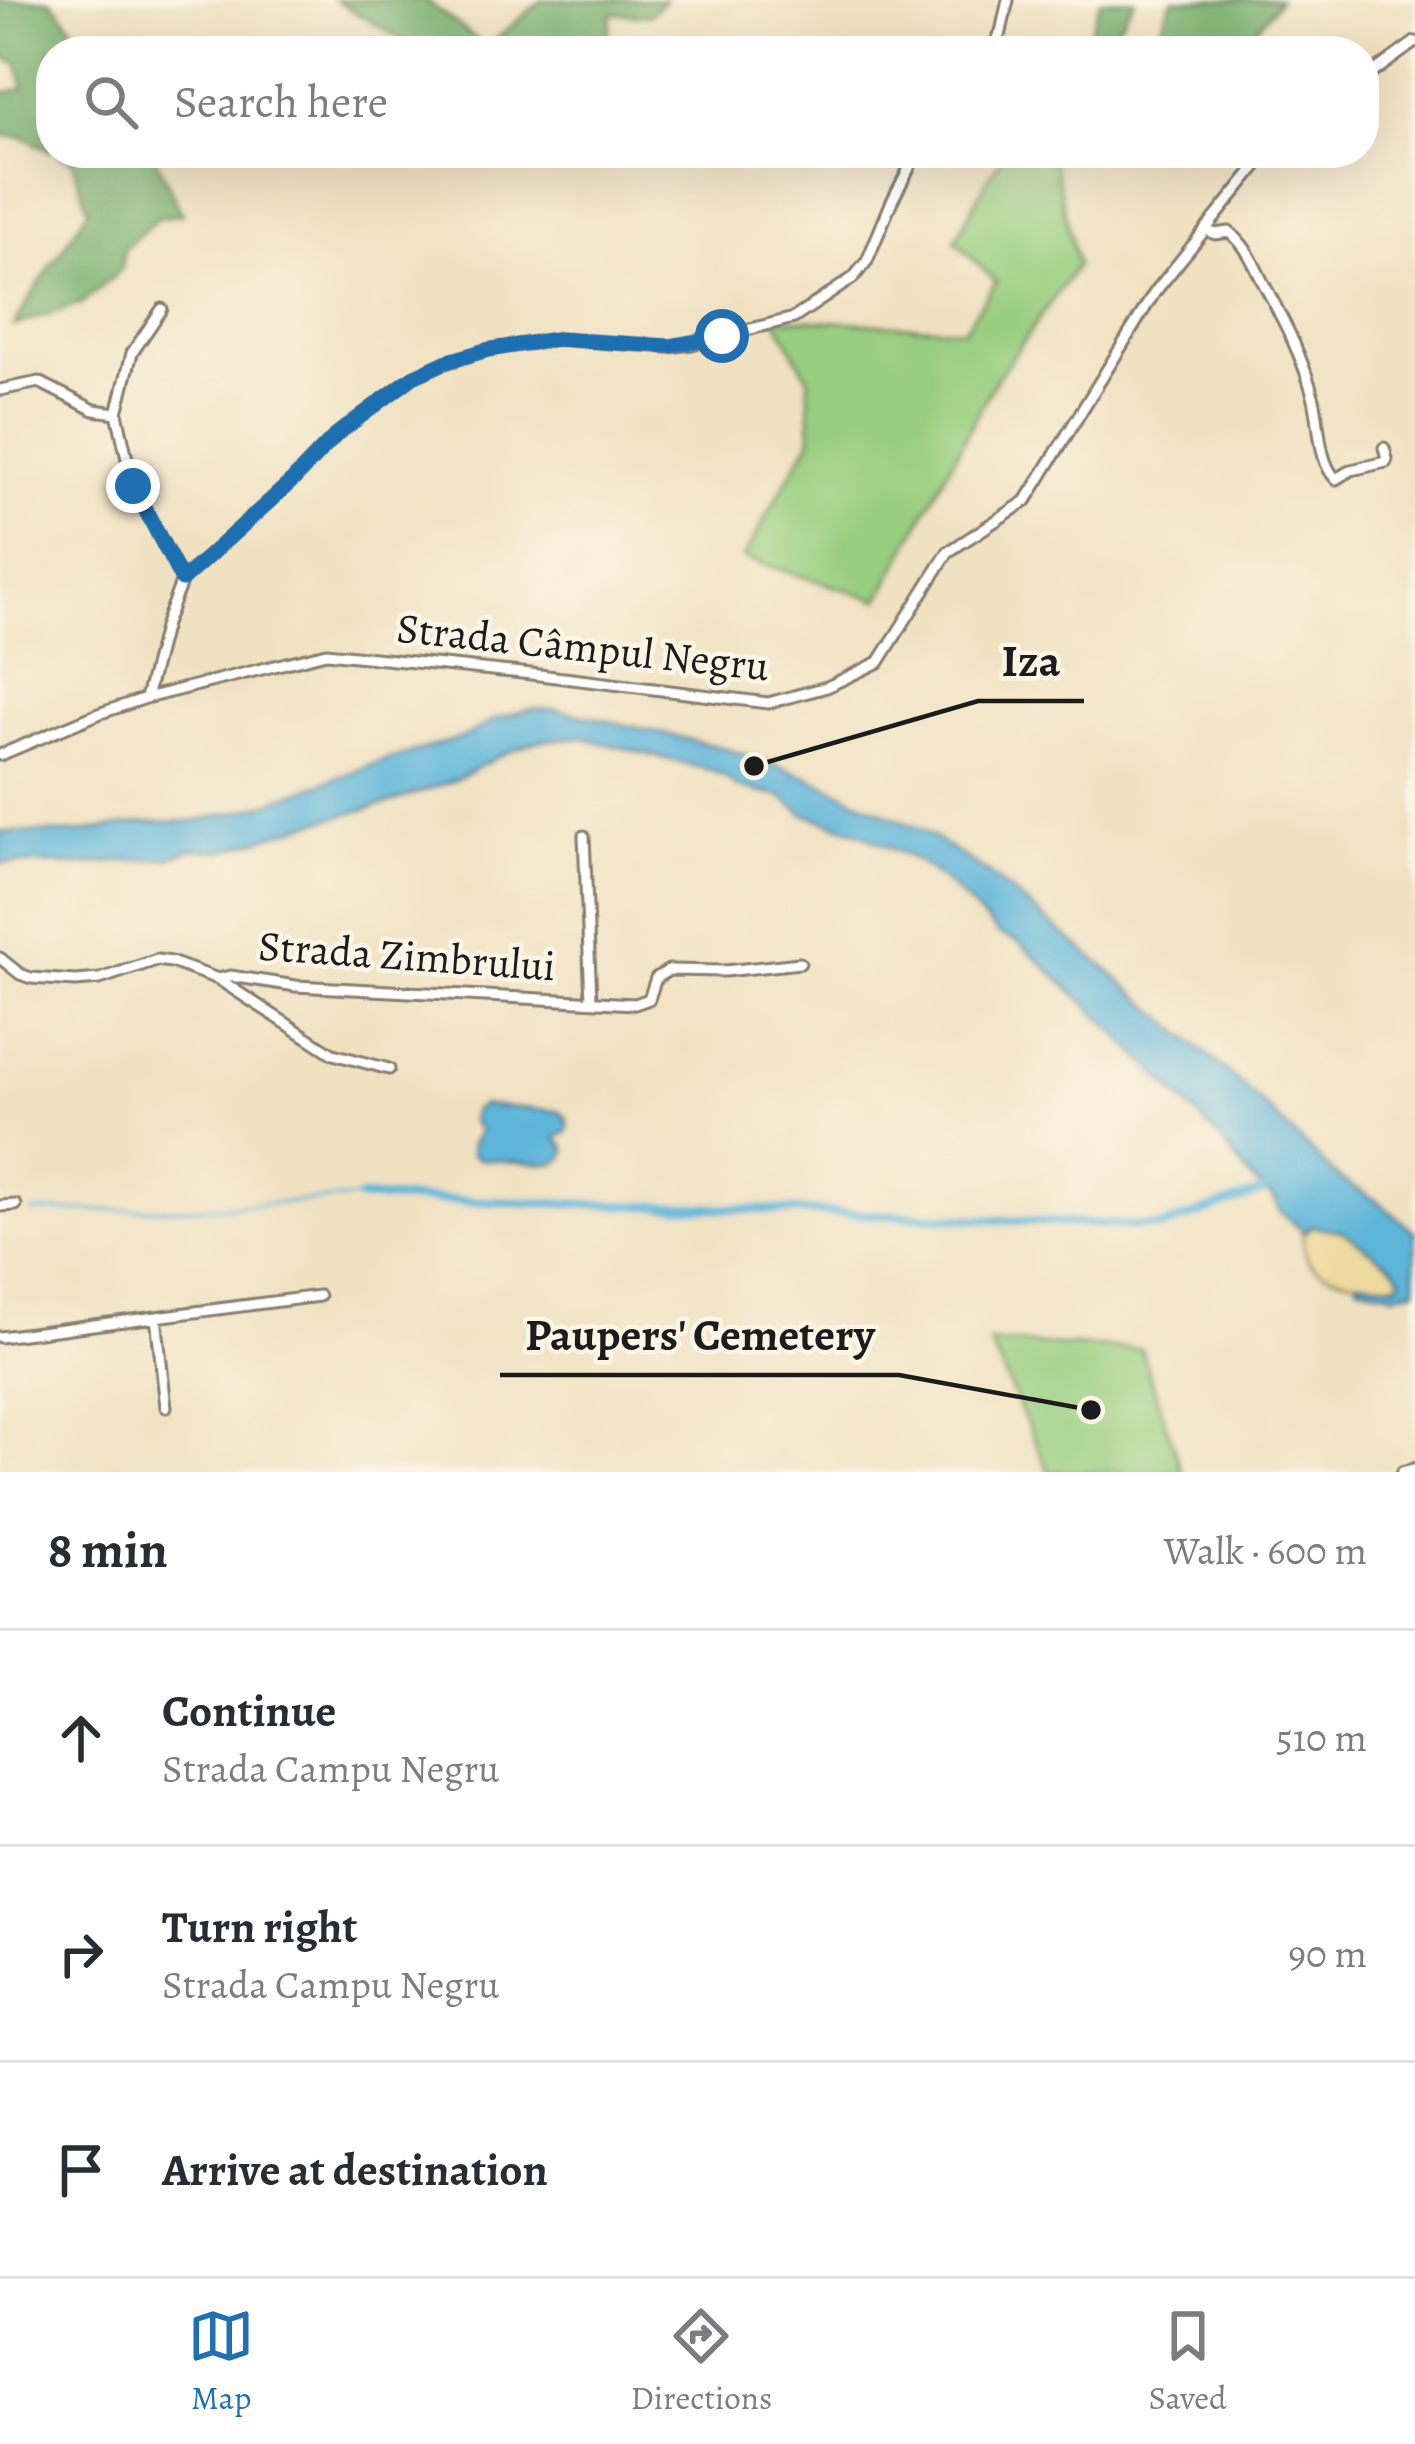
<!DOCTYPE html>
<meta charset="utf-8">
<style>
body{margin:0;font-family:Alegreya,serif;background:#f2f2f3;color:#2b2b33}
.stop{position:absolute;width:36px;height:36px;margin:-27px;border:9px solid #1f6fb2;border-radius:50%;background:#fff}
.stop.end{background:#1f6fb2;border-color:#fff;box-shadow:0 3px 12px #0008}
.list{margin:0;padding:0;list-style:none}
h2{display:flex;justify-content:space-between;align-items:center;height:156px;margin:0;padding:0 48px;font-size:51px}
h2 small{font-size:39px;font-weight:400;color:#7c7c81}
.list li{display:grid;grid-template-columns:78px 1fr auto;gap:36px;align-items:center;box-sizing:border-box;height:216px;padding:0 48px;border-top:3px solid #e1e1e2}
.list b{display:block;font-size:45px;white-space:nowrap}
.list p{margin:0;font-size:39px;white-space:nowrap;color:#7c7c81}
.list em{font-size:39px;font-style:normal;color:#7c7c81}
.icon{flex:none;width:66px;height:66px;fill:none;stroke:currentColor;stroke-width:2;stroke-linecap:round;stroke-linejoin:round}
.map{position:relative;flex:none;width:1415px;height:1472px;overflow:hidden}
.search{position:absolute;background:#fff;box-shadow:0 12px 48px #0002;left:36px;right:36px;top:36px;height:132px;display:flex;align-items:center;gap:30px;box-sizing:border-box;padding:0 42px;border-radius:48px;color:#7c7c81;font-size:45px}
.sheet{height:804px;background:#fff}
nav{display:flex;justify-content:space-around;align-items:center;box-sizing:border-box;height:168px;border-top:3px solid #e1e1e2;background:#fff;font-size:33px;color:#7c7c81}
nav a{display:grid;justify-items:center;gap:6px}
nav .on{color:#1f6fb2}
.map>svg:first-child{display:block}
</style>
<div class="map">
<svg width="1415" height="1472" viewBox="0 0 1415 1472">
<rect width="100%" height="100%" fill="#fcf5e5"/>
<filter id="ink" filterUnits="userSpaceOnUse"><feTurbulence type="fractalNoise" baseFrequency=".00833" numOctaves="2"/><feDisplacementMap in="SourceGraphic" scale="24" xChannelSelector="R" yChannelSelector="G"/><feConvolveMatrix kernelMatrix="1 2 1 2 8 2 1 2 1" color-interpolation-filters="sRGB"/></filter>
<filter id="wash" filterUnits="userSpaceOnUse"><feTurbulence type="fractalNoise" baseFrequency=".004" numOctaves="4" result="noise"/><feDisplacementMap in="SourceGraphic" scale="48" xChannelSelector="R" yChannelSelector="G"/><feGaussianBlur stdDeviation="2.7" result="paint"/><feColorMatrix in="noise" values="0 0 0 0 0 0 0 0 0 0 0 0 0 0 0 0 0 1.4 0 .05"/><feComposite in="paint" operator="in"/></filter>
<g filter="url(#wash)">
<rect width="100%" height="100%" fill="#f0e1c1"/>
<path fill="#98ce7f" stroke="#5a754e" stroke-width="3" d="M1005,153h46l26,112 -84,119 -114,216 -136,-42 68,-119 -3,-61 -33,-60 189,11 32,-47 -41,-41 32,-61z
M990,1343l151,6 41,123h-133z"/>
<path fill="#7ab16e" stroke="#4b6645" stroke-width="3" d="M0,0h51l30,37 2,14h-32v100l-26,-13 -25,-3v-41l24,-6 -6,-24 -18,-8z
M335,0h90l62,47 55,-47h123l-16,16 -37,-3 -4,33 -8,5h-180z
M1101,0h34l-32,51h-28l15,-19z
M1172,0h107l-22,29 -57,22h-6l-35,-19z
M56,153h97l29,61 -24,4 -34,31 -3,21 -39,33 -68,23c21,-41 50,-77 74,-116l-15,-48z"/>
<path fill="#eeda9e" stroke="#857b5d" stroke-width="3" d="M1312,1225c10,2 22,3 31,7 13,5 49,32 58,43l-1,7c-17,5 -81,-4 -92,-22 -5,-8 -5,-19 -6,-29z"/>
<path fill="#5db5da" stroke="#3c687b" stroke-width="3" d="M530,709h27l168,39 81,28 116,54 66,43 120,97 137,117 94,91 36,21 40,33v56l-20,6 -36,-9 -2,-3 2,-2 36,5 7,-7 -8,-11 -40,-28 -12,-8 -30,-5 -7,6 -25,-20 -5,-13 -24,-20 -31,-40 -115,-117 -86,-80 -19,-7 -52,-51 -29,-22 -61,-30 -54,-18 -22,-17 -45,-10 -13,-11 -15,-6 -129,-33 -42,4 -35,13 -48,26 -69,24 -82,21 -80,26 -32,-2 -23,9 -89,7 -80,-2v-31l75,1 70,-11 51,-1 61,-14 126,-46 81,-24 32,-18z
M482,1105l77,6c8,6 11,10 8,21l-11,6 10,10c-1,12 -5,14 -16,16l-71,-5 -7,-5 -1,-10 8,-13 -8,-11 3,-10z"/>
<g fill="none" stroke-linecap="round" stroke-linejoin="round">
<path stroke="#5db5da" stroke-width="3" d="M31,1212l161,-4 168,-10"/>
<path stroke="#5db5da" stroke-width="9" d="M360,1198l362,10 439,19 103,-36"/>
</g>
</g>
<g filter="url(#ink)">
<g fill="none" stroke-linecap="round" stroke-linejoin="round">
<defs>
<path id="minor" d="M991,51l10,-19 7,-32
M1364,79l51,-37
M1207,230l8,4 14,-2c19,14 25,34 36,54 20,37 38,72 49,113 6,24 4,63 22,80l15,-9 35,-8 1,-3 -3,-11
M0,390l39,-8 55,28 23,3
M182,580l111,-100 44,-46 76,-57 32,-14 42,-13 70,-11 112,8 23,-3 102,-26 59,-40 14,-17 25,-60 25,-48
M146,698l19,-74 17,-44 -49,-94 -16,-73 15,-60 30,-44
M0,755l98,-41 48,-16 180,-45 205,21 237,29 59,-16 52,-25 69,-110 78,-51 129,-209 105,-130 11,-9
M584,836l7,164
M0,958l20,16 11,4 45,3 24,-2 57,-19 14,2 47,17 115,75 56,15
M218,979l12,-3 66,10 339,18 14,-5 7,-21 13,-8 56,1 75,-8
M0,1206l16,-1
M156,1317l10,90
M0,1337l319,-41"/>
<path id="major" d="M1403,1472l12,-3"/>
</defs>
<use href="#minor" stroke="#867e6e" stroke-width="15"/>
<use href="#major" stroke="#867e6e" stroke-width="16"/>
<use href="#minor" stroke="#fff" stroke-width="9"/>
<use href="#major" stroke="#fff" stroke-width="10"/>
</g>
</g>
<g fill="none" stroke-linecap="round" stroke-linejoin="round" filter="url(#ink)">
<path stroke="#1f6fb2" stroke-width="15" d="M133,486l49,94 111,-100 44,-46 76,-57 32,-15 42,-12 69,-11 113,7 53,-10"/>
</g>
<g text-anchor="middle" stroke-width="9" stroke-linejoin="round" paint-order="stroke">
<g font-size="42" fill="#1c1c1c" stroke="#fcf5e5">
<text transform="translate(583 646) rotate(6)" y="15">Strada Câmpul Negru</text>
<text transform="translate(407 955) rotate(4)" y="15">Strada Zimbrului</text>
</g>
</g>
<path fill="none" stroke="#1c1c1c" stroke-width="4.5" d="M754 766L978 701H1084M1091 1410L899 1375H500"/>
<g fill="#1c1c1c" stroke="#fcf5e5" stroke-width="4.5">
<circle cx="754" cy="766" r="12"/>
<circle cx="1091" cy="1410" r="12"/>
</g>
<g font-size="45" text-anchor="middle" font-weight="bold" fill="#1c1c1c" stroke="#fcf5e5" stroke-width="9" stroke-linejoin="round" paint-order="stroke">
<text x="1031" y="676">Iza</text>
<text x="700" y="1350">Paupers' Cemetery</text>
</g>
</svg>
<div class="stop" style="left:722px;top:336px"></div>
<div class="stop end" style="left:133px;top:486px"></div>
<div class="search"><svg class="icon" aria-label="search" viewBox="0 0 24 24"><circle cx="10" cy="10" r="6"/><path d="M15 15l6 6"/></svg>Search here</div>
</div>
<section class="sheet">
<h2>8 min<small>Walk · 600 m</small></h2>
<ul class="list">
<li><svg class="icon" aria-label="ahead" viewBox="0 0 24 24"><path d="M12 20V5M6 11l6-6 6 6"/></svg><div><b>Continue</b><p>Strada Campu Negru</p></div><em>510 m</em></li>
<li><svg class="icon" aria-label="right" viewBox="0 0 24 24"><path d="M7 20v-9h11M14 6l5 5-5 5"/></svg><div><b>Turn right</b><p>Strada Campu Negru</p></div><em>90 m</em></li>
<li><svg class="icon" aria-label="arrive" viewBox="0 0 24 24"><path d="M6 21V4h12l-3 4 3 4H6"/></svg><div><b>Arrive at destination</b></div></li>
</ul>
</section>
<nav>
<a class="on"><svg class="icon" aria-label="map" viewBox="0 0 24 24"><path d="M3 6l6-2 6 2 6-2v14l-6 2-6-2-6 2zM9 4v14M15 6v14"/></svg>Map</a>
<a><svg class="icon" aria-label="directions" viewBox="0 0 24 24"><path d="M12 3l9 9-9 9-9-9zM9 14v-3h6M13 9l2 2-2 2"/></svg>Directions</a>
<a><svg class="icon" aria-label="saved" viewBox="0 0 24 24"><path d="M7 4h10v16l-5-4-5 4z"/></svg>Saved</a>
</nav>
